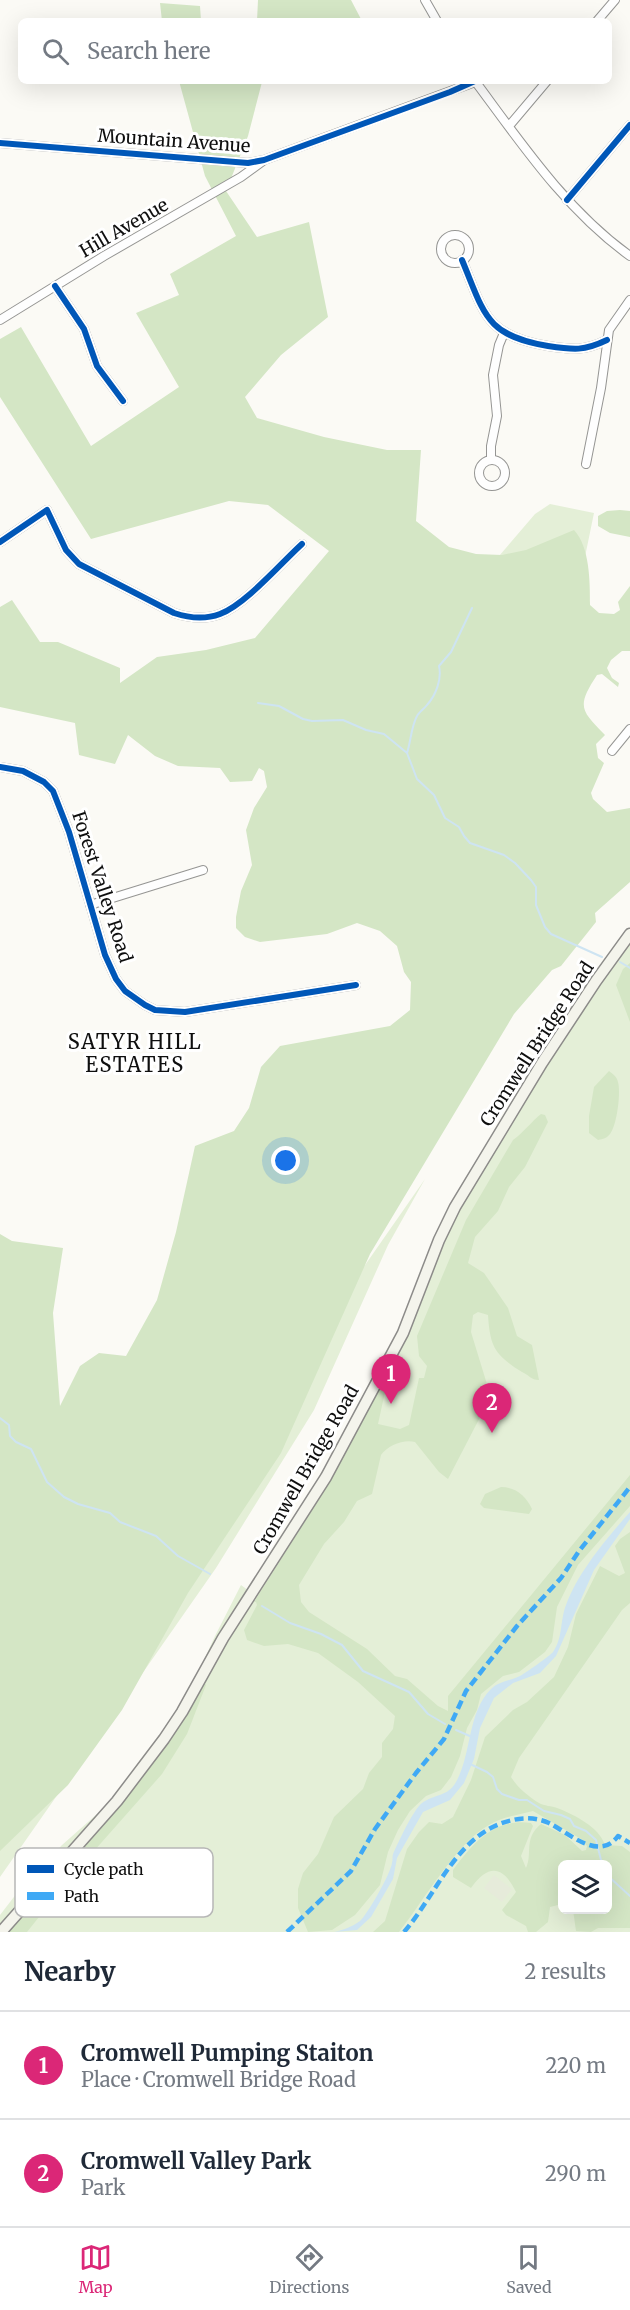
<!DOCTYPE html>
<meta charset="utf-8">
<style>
body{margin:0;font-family:Merriweather,serif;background:#f2f2f3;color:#1f2937}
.controls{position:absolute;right:18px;bottom:18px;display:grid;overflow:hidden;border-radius:9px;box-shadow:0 6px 24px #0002}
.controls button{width:54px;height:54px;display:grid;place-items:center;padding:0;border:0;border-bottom:2px solid #e0e1e3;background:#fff;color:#1f2937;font:30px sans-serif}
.you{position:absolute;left:286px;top:1161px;width:21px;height:21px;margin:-15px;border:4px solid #fff;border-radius:50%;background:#1a73e8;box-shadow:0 0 0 9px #1a73e833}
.badge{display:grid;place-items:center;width:39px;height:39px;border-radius:50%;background:#db2777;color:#fff;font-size:20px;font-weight:700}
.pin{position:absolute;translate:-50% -50px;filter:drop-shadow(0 2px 3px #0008)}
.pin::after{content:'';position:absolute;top:32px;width:21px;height:18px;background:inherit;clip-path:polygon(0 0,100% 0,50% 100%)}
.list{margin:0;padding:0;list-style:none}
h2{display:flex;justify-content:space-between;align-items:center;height:78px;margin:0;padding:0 24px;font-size:26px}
h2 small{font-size:20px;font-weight:400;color:#747a83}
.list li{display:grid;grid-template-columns:39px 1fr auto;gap:18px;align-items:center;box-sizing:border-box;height:108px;padding:0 24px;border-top:2px solid #e0e1e3}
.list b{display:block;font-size:22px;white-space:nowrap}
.list p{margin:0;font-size:20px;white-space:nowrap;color:#747a83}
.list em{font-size:20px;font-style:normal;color:#747a83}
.icon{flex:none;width:33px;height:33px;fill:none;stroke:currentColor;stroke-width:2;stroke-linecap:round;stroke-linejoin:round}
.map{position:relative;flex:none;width:630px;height:1932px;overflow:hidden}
.search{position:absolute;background:#fff;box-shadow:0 6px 24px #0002;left:18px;right:18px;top:18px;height:66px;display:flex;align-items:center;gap:15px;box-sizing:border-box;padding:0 21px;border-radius:9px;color:#747a83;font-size:22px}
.sheet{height:294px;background:#fff}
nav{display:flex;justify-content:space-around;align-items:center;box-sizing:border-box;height:84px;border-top:2px solid #e0e1e3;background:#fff;font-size:16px;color:#747a83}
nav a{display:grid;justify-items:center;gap:3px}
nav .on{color:#db2777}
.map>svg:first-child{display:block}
</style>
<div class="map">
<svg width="630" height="1932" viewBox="0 0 630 1932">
<rect width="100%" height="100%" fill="#fbfaf5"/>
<path fill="#e4efd7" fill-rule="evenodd" d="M550,504l44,9 -15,73 -98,-9 54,-63z
M630,943v989h-630v-17l17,-22 45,-48 43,-38 73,-90 37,-81 26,-51 15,11 65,-102 80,-145 52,-130 93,-155 62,-93zM562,1864h46v46h-46z
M425,1179l-37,66 -74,165 -98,158 -216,309v-45l166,-281z"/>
<path fill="#d4e6c5" d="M258,0h93l11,21h-105z
M160,3l40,3 1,15h-39z
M179,81h86l-3,1 -14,54 -22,55 31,46 52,-15 19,95 -47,38 -36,42 12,21 67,19 63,13h34l-5,71 33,26 27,7 26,1 24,-5 48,-20c16,17 16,52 16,75l9,8 15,1 6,-4 -2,-8 12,-16v65h-8l-11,9 -4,8 5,10 7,5 -1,4 -16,-13 -5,1c-21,32 -16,35 8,60l-9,9 2,14 6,5 -13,30 2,6 14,13 23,-4v74l-35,31 1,9 -35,44 -9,4 -38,44 -144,240 -89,199 -93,140 -66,117 -54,75 -68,66v-617l12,7 51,7 -10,65 7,93 20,-40 19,-13 27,3 31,-56 19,-68 19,-86 39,-15 15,-23 12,-41 19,-21 110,-20 20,-16 1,-28 -7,-10 -7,-26 -17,-15 -23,-8 -30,11 -67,8 -15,-5 -9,-9v-11l5,-26 11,-26 -6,-35 8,-22 13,-21 -3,-16 -5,-3 -7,13 -22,1 -10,-14 -42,-2 -23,-10 -27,-21 -13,29 -36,-9 -4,-32 -75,-16v-100l12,-7 28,42h18l62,26v15l37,-26 49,-7 49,-12 74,-87 -61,-46 -39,-4 -138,38 -91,-142v-58l21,-12 70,119 88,-59 -43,-74 43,-18 -9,-21 66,-38 -31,-60z
M620,510l10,1v26l-20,-4 -12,-7v-10l9,-5z
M630,963v59l-14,-37 7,-16z
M609,1071c4,3 8,6 9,11 3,10 -1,43 -8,52 -3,4 -7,5 -12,6l-9,-7v-17l5,-29z
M541,1114l4,1 3,7 -23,45 -16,20 -11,24 -23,26 -7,26 16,10 24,35 9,28 15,9 7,35c-8,0 -10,-5 -17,-8 -27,-17 -32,-25 -34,-57l-10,-3 -5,3 -2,17 19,62 -1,6 -41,79 -9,-7 -24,-30c-11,-3 -27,3 -34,13l-9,39 -15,7 -13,21 -20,22 -25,41 2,17 8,10 58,37 28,27 12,3 31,27 10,5v-15l182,-221v31l-52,59 -21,42 -5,35 -7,10 -26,20 -16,4 -22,18 -4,16 -10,18 -7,28 -9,21 -10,13 -15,6 -16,15 -12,19 -10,22 -8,33 -25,30 -23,15 -24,2 -10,-24v-19l5,-16 15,-19 16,-37 29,-28 6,-16 13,-16v-14l11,-14 2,-13 -37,-34 -40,-29 -30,-9 -24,2 -17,-6 -3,-10 13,-25 -1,-3h-2l67,-106 60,-110 6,-3 -9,41 22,5 9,-4 10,-47h5l3,-12 -8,-10 -2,-20 49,-116 47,-80c11,-8 18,-18 28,-26z
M501,1487c15,0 25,9 31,22l-3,5 -45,-6 -4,-4 5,-10z
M630,1532v71l-8,7 -103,148 -8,19c6,10 18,20 28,26 5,3 13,3 18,5 18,7 42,19 48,37l17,1 8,6v76h-32l-7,4 -15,-1 -3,-21h35v-46h-46v40l-12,3 -2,15 -12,10h-8l-2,-6 -20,-11 -4,-5 14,-18c-13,-27 -28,-28 -45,-4l-18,-11v-7c20,-27 41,-52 78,-47l2,3 -12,30 5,12c7,-15 -3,-29 15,-44l24,11 17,16 4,-1 1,-4 -6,-7 -48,-28c-15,4 -31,6 -44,14 -32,17 -66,77 -90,107h-26l12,-11 22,-72 12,-17 10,-10 13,2 11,-7 18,-37 14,-43 28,-27 14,-8 27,-25 14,-30 8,-33 24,-48 19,10 6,-3 -10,-27 5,-7z
M204,1682l2,3 -19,49 -25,40 -91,103 -44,55h-19c70,-80 148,-156 196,-250z"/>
<path fill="#e6ebda" d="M494,1875l18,14 -10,13 -18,-14z"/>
<path fill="#cee4f2" d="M630,1512v7l-36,51 -38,86 -16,17 -27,10 -19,15 -14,30 -6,31 -10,24 -14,17 -27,12 -21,37 -5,9 -4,21 -22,38 -14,13 -23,2c9,-2 18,-5 26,-11 7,-6 31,-48 32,-58 1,-3 0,-6 1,-9 5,-11 20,-44 29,-51 12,-9 26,-6 34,-21 16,-28 11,-69 35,-93 8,-8 19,-8 29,-13 4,-2 31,-21 33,-24 10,-14 7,-32 13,-47 12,-33 41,-67 64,-93z"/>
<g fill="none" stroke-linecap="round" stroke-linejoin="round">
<path stroke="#cee4f2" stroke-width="2" d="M258,703l21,3 24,13 9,2 31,-1 23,10 18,4 23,19 10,26 17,16 11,23 14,9 5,9 6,7 34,12 11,8 16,17 5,7v18l9,22 6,7 51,23
M407,753c4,-12 4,-26 10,-37 2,-4 7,-7 10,-11 9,-10 15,-26 12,-39l12,-14 21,-44
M620,962l10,6
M0,1418l9,7 1,11 6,6 15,7 16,33 17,15 14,7 32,9 10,9 36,14 22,20 32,18
M262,1606l28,17 31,11 21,11 21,26 46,21 19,22 17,10
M456,1730l16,7
M470,1764l17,8 6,5 4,12 5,5 17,6h8l17,11 17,4 9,4 4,7 12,5 10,9 6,24
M608,1876l22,20"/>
<defs>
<path id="street" d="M425,0l12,21
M597,21l18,-21
M475,81c46,62 91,129 155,175
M509,126l38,-45
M0,143l248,20 16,-3 211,-78
M567,200l63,-75
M441 249a14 14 0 1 1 28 0a14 14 0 1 1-28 0Z
M462,260c23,55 23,75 86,86 26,4 36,5 59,-6
M55,286l29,43 13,37 26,35
M0,320l104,-64 137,-79 22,-16
M491,460v-14l6,-30 -4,-41 6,-30 5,-12
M479 473a13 13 0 1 1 26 0a13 13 0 1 1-26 0Z
M586,464l15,-76 8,-58 21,-30
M0,542l47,-32 19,40 13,14 95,49c15,5 30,7 46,1 25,-9 61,-51 82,-70
M612,751l18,-22
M0,767l23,4 21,11 9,9 16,41 36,123 11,24 9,12 20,14 10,5 30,2 171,-27
M90,905l113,-35"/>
<path id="secondary" d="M1,1932l116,-131 47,-62 18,-27 41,-74 103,-161 77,-144 36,-93 16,-33 87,-144 54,-82 34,-47"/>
</defs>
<use href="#street" stroke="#959593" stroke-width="10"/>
<use href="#secondary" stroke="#8c8b89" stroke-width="13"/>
<use href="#street" stroke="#fefefe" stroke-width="8"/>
<use href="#secondary" stroke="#f4f4ec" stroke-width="10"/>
<path stroke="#3fa9f5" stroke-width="4.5" stroke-dasharray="9 4.5" stroke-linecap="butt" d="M287,1932l64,-61 24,-42 41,-56 28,-34 22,-48 51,-65 44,-48 18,-27 51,-64
M404,1932c33,-38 54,-101 109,-112 12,-3 25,-2 36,3 20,10 50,39 69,13l12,7"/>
<defs>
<path id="cycleway" d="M0,143l248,20 16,-3 186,-68 25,-11
M567,200l63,-75
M462,260c23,55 23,75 86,86 26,4 36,5 59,-6
M55,286l29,43 13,37 26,35
M0,542l47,-32 19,40 13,14 95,49c15,5 30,7 46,1 25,-9 61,-51 82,-70
M0,767l23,4 21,11 9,9 16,41 36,123 11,24 9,12 20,14 10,5 30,2 171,-27"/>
</defs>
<use href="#cycleway" stroke="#fff" stroke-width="10"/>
<use href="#cycleway" stroke="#0057b8" stroke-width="6"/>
</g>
<g text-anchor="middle" stroke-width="6" stroke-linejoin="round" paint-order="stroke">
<g font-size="18" fill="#0f0f0f" stroke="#fff">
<text transform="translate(174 141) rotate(4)" y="6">Mountain Avenue</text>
<text transform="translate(124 228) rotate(-30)" y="6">Hill Avenue</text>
<text transform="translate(102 887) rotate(72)" y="6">Forest Valley Road</text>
<text transform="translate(537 1044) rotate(-57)" y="6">Cromwell Bridge Road</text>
<text transform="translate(306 1470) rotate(-60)" y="6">Cromwell Bridge Road</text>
</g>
<g font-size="20" letter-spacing="1.5" fill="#0f0f0f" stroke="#fff">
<text x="135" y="1049">SATYR HILL<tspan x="135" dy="23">ESTATES</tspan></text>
</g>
</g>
<rect x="15" y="1848" width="198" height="69" rx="9" fill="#fff" stroke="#b7b7b7" stroke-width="1.5"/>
<rect x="27" y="1865" width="27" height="8" fill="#0057b8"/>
<rect x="27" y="1892" width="27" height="8" fill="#3fa9f5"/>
<g font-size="16" fill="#0f0f0f">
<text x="64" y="1875">Cycle path</text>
<text x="64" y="1902">Path</text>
</g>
</svg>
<div class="controls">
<button><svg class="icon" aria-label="layers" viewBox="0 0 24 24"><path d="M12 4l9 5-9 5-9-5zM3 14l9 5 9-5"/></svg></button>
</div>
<div class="you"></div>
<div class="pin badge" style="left:391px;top:1404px">1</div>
<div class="pin badge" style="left:492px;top:1433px">2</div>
<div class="search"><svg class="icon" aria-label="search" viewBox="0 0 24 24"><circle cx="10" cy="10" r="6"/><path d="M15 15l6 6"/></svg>Search here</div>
</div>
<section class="sheet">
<h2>Nearby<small>2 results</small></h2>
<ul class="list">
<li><span class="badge">1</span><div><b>Cromwell Pumping Staiton</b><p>Place · Cromwell Bridge Road</p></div><em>220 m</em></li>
<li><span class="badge">2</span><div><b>Cromwell Valley Park</b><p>Park</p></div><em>290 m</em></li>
</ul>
</section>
<nav>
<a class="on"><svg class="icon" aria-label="map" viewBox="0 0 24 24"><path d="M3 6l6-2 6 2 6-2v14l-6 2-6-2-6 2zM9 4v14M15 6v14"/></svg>Map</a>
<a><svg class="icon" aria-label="directions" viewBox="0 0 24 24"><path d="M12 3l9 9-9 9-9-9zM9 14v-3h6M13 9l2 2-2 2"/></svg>Directions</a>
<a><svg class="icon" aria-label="saved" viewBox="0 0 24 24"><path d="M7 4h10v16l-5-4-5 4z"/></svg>Saved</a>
</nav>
